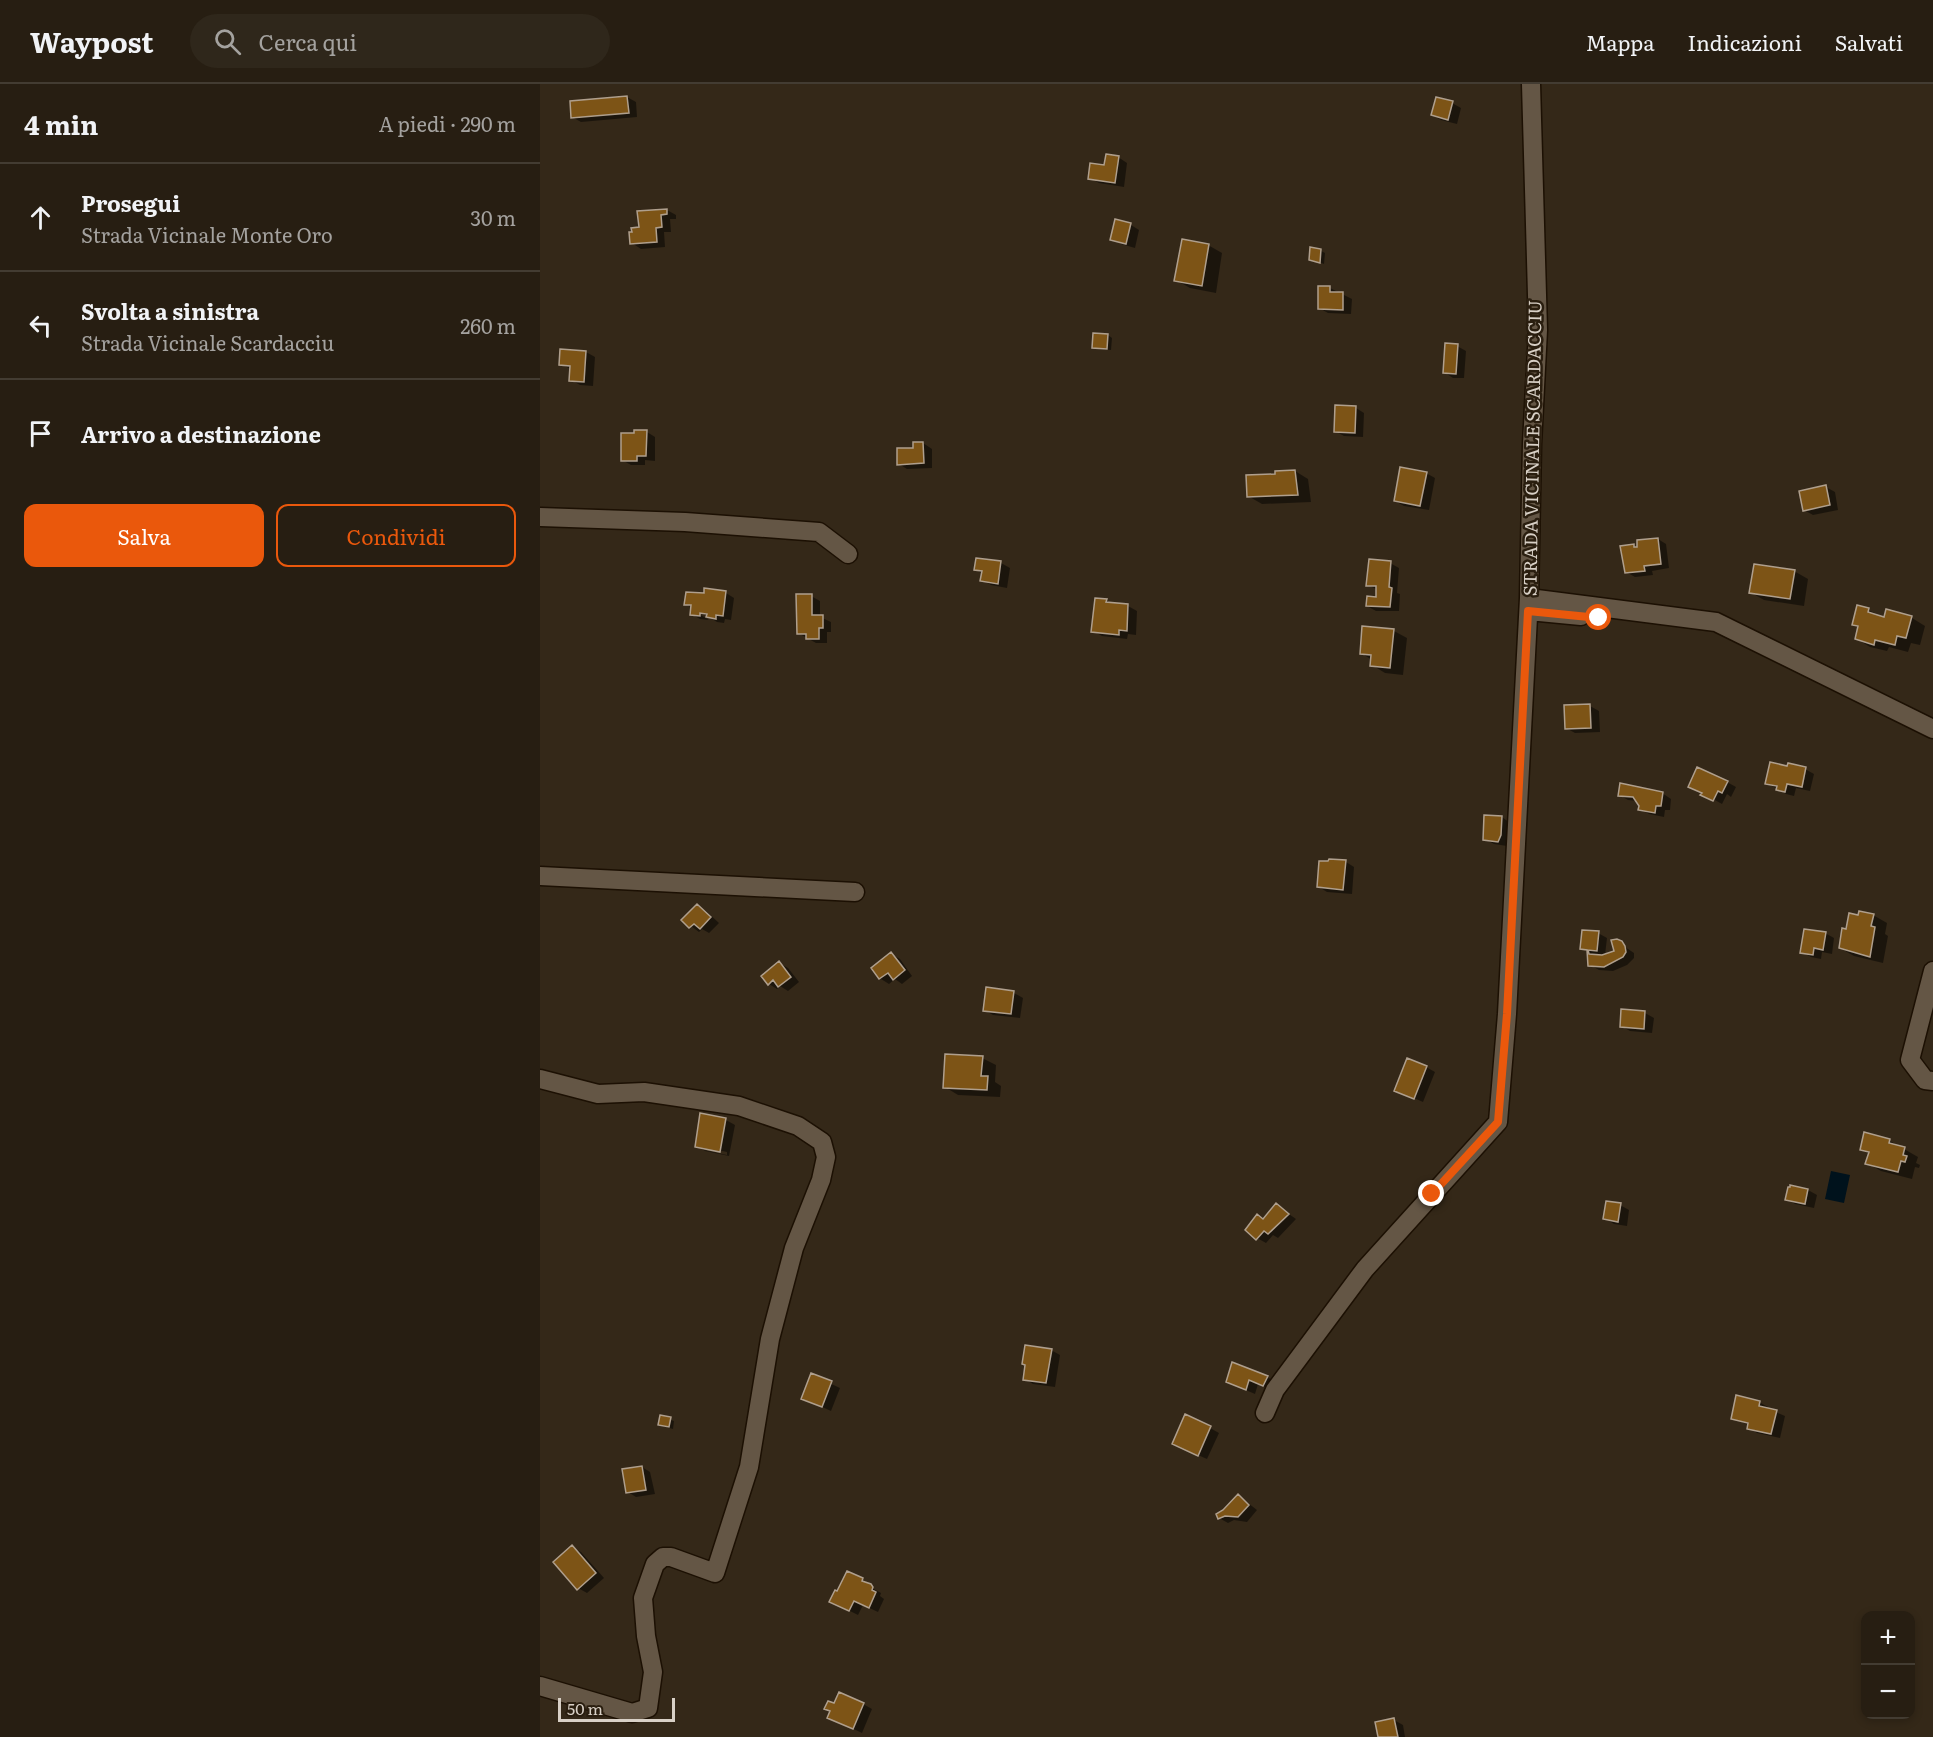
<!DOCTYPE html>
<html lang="it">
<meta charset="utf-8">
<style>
body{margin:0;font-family:Literata,serif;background:#2f271b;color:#f1f3f6}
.controls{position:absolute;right:18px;bottom:18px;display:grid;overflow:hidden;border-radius:12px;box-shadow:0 3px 9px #0003}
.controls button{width:54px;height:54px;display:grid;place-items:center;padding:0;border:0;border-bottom:2px solid #433c32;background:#271e12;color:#f1f3f6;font:30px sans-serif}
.scale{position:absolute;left:18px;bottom:15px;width:117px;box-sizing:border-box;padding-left:6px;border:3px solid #d8d0c6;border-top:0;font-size:16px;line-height:21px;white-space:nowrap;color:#d8d0c6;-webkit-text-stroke:4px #2a1e0f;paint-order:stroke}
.stop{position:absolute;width:18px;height:18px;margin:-14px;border:4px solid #ea580c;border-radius:50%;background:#fff}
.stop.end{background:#ea580c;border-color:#fff;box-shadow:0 2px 6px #0008}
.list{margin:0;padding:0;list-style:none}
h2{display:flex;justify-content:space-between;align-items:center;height:78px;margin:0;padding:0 24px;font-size:26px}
h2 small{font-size:20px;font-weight:400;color:#a4a29f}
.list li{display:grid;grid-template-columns:39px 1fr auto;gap:18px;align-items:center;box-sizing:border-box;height:108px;padding:0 24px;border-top:2px solid #433c32}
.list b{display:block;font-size:22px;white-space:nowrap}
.list p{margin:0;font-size:20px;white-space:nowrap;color:#a4a29f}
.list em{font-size:20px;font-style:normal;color:#a4a29f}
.actions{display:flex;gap:12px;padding:18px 24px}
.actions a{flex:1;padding:14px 0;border:2px solid #ea580c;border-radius:12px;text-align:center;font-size:21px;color:#ea580c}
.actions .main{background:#ea580c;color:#fff}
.icon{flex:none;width:33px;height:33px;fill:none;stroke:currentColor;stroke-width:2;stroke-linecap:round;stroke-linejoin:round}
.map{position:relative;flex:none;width:1393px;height:1653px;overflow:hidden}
header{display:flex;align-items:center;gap:36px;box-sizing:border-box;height:84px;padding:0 30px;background:#271e12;border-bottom:2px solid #433c32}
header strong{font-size:28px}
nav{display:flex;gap:33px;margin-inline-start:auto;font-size:21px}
.search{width:420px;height:54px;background:#2f271b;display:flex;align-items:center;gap:15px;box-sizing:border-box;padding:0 21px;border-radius:33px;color:#a4a29f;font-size:22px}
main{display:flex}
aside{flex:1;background:#271e12}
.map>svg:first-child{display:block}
</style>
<header>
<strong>Waypost</strong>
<div class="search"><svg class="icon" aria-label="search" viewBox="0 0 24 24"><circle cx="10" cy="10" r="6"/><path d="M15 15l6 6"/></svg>Cerca qui</div>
<nav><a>Mappa</a><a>Indicazioni</a><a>Salvati</a></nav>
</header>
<main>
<aside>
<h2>4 min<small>A piedi · 290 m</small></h2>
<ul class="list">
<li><svg class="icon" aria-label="ahead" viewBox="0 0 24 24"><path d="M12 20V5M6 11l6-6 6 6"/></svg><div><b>Prosegui</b><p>Strada Vicinale Monte Oro</p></div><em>30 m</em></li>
<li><svg class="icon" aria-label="left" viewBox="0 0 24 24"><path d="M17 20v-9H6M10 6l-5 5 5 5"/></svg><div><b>Svolta a sinistra</b><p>Strada Vicinale Scardacciu</p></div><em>260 m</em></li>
<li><svg class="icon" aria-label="arrive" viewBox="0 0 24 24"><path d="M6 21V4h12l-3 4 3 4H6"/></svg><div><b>Arrivo a destinazione</b></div></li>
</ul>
<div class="actions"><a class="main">Salva</a><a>Condividi</a></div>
</aside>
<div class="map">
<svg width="1393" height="1653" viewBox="0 0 1393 1653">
<rect width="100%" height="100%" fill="#342818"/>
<path fill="#00121c" d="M1291,1087l19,4 -6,28 -19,-4z"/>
<path fill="#0007" fill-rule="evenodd" d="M87,13l9,5 1,15 -56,5 -9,-5z
M912,19l9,5 -4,16 -16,-4 -9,-5z
M578,73l9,6 -3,24 -25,-4 -9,-5z
M127,126l9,5v4h-6l1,13h-7l1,15 -24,2 -9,-6 1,-9z
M591,141l8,5 -4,18 -14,-4 -9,-5z
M668,161l14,8 -6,40 -26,-5 -14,-8z
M781,167l4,2 -1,11 -13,-5z
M780,204h10l22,11 -1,15 -23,-1 -9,-5z
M568,251l4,3 -1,12 -13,-1 -4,-2z
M917,262l9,5 -2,27h-11l-9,-6z
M46,268l9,5 -2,29 -13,-1 -9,-5v-11l-11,-5z
M816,324l8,5 -1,24 -19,-1 -9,-5z
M107,348l8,5v24l-10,-1v5h-14l-9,-5 1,-26z
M383,359l9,6v19l-25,1 -8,-5z
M755,387l13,8 3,23 -49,2 -14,-8 29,-20z
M886,389l9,5 -6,32 -25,-4 -9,-5z
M1286,403l9,5 3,18 -25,5 -9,-5z
M1118,455l8,5 3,24 -17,3 1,4 -18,2 -9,-5 7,-26 6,3z
M461,479l9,5 -3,20 -16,-3 -9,-5 1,-6 -8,-5z
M850,479l9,5 -2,25 3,1 -1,17h-23l-9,-5 10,-8 1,-8 -10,-5z
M1254,487l14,8 -4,27 -40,-6 -14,-8z
M186,509l8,5 -3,22 -6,-1 -1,4 -7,-1 -18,-11v3l10,6 -9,-1 -9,-5 1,-6 -6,-4z
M271,512l9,5v16l11,5v10h-4v11h-11l-18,-10z
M566,516l7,4 15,2 9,5 -1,24 -8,-1 -1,5 -25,-3 -9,-5z
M1328,526l18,8 1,-7 25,7 13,8 -5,19 -9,-2 -3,9 -19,-5 -2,4 -17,-4 -13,-8 3,-12 -6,-3z
M854,547l13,7 -4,37 -18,-2 -13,-8v-5l-11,-7z
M1050,622l9,5 1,21 -25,1 -9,-5z
M1265,685l9,5 -4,17 -14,-3 -2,8 -8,-2 -19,-11z
M1187,698l9,5 -5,10 -4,-3 -5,10 -32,-18z
M1122,709l9,6 -1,11h-5l-1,7 -15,-3 -9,-5 -3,-8 -9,-1 -9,-5z
M962,733l8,6 -3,23 -13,-2 -9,-5z
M806,778l8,5 -2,27 -25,-2 -8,-5z
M158,822l8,5 13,12 -10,10 -7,-4 -3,3 -16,-12z
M1333,831l14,8 -2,11 3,2 -5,27 -29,-7 -14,-8 7,-18 13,-14z
M1058,849l9,5 -2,17 11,-4v-10l18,12v5l-7,7 -14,6 -14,-1 -9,-5 3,-10 -11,-7z
M1285,849l9,5 -2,16 -10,-2 -1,7 -10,-2 -9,-5z
M351,870l9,5 12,17 -10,8 -7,-5 -6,5 -8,-5 -8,-11z
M239,879l9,5 11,14 -11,9 -8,-5 -3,3 -8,-5z
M474,909l9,5 -3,20 -27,-3 -9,-5z
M1105,929l9,5 -2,15 -22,-2 -9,-5z
M442,974l14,7 -1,17 6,4 -1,11 -42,-2 -13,-8z
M886,983l9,5 -12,30 -27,-12z
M162,1031l24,5 9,5 -6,31 -24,-5 -8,-5zM164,1063l23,5v3l-23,-5z
M1325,1050l25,7 28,16 -2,6 4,2 -1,3 -4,-1 -3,12 -31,-8 -14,-8 3,-9 -9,-5z
M1252,1103l16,3 9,5 -3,13 -19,-4 -8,-5z
M736,1121l20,14 -18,19 -5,-3 -7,8 -9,-5 7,-18z
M1080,1121l9,5 -2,16 -13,-2 -9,-6z
M511,1266l9,5 -5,32 -22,-3 -8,-5z
M272,1291l28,13 -9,23 -28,-13z
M727,1293l9,5 -4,8 -14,-6 -3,10 -28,-12z
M1219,1318l9,5v2l17,7 -5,22 -23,-5 -8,-5v-3l-16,-7z
M121,1333l13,4 -1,8 -14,-4z
M670,1344l9,5 -12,26 -25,-11z
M102,1383l8,5 5,22 -19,3 -8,-5z
M699,1412l18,14 -10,12 -13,-2 -6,3 -9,-5z
M32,1463l9,5 23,26 -17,15 -9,-5z
M308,1489l23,12 -1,2 11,6 -1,3 4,3 -6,13 -15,-7 -5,10 -18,-9 -2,-13z
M323,1620l9,5 -10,24 -33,-16 6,-12z
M854,1636l9,5 2,12h-25z"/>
<path fill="#7d5416" stroke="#af9f8d" stroke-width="1.5" d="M87,12l2,17 -58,5 -1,-17z
M896,13l17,4 -5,19 -17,-5z
M566,70l13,2 -4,27 -27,-4 2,-16 14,2z
M127,125v5l-6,1 1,12 -6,1 1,14 -27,2 -1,-12h3l-1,-4 8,-1 -2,-16z
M575,135l16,4 -5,21 -16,-4z
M642,155l27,5 -7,42 -28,-5z
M770,163l11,2 -1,14 -11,-3z
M778,202h12v6h13v18l-25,-1z
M553,249l15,1 -1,15 -15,-1z
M905,259l13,1 -2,30 -13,-1z
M20,265l26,2 -2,31 -15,-1 1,-15 -11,-1z
M795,321l21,1 -1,27 -21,-1z
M94,346h13l-1,26h-9v5h-16v-28h13z
M373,358h10l1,21 -27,2v-17h16z
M860,383l27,5 -7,34 -26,-5z
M755,386l3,25 -51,2 -1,-22 29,-1v-3z
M1286,401l4,20 -27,6 -4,-20z
M1118,454l3,26 -17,2 1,5 -20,2 -5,-27 14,-2v3h3v-7z
M436,474l25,3 -3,23 -18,-3 2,-10 -8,-1z
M829,475l22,2 -2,26 3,1 -2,19 -24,-1 1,-10 9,1v-11h-10z
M1214,480l41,6 -5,29 -41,-6z
M164,504l22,3 -3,25 -7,-1v4l-10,-2 1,-3 -7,-1v3l-10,-1 1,-10h-7l2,-13 18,1z
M256,510h16v21h11v13h-4v11h-13v-5h-9z
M555,514l12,1 -1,3 22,2 -1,27 -8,-1v5l-28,-3z
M1317,521l12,3 -1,4 16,5 2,-8 26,7 -6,22 -9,-2 -2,9 -20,-5 -1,5 -19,-6 3,-13 -6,-1z
M822,542l32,3 -4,39 -20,-2 1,-11 -11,-1z
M1050,620l1,24 -26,1 -1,-24z
M1230,678l17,4 1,-3 18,4 -4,20 -15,-3 -2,8 -9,-2 1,-4 -12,-2z
M1157,683l31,14 -6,12 -4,-2 -5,10 -13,-6 2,-2 -14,-6z
M1080,699l43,9 -2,14h-5l-1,7 -17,-3 1,-4 -6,-9 -15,-1z
M944,731l18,1 -1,19 -3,7 -15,-2z
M789,775l17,1 -3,30 -26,-3 2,-26h9z
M157,820l14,13 -11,12 -6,-5 -5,4 -8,-8z
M1319,827l15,3 -3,12 4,1 -5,30 -31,-9 3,-20 4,1 3,-16 9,2z
M1264,845l22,3 -3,18 -9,-2 -1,7 -13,-2z
M1042,846l17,1 -2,20 -9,-1 1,4 13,1 12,-4 -3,-11 6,-1 5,2 3,5 1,6 -3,5 -19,10 -16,-1 -1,-16 -7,-1z
M351,868l14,18 -12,10 -5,-7 -9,6 -8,-11z
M239,877l12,16 -13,10 -5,-7 -5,5 -7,-9z
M446,903l28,4 -3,23 -28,-3z
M1081,925l24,2 -1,18 -24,-2z
M405,970l38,2 -2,20h7l-1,14 -44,-2z
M867,974l20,8 -13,33 -20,-8z
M160,1029l26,5 -6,34 -25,-5z
M1324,1048l26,7 -1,4 16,4 -2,8 4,1 -2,6 -4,-1 -3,11 -33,-8 4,-12 -9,-2z
M1250,1101l18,4 -3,15 -20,-4 3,-13h2z
M1066,1117l15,2 -3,19 -15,-3z
M736,1119l13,11 -21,20 -4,-3 -8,9 -11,-10 12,-16 6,5z
M485,1261l27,4 -6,34 -23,-3 2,-15 -3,-1z
M692,1278l36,14 -5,10 -14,-6 -3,10 -20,-8z
M271,1289l21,8 -10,26 -21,-8z
M1196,1311l24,6 -1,5 18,4 -6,24 -24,-5 1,-6 -17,-4z
M645,1330l26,12 -13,30 -26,-12z
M120,1331l11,2 -2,10 -11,-2z
M102,1382l4,24 -20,3 -4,-24z
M698,1410l11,11 -11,12 -13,-1 -7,3 -2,-5 7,-4z
M32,1461l24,28 -19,17 -24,-28z
M307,1487l16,7 -1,3 9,3 2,3 -1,3 4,2 -7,16 -15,-7 -5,10 -20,-9 6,-12 2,1z
M299,1608l25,11 -11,26 -26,-11 3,-7 -6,-2 4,-8 6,2z
M854,1634l4,19h-20l-3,-15z"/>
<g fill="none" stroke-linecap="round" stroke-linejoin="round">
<defs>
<path id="street" d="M0,433l145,5 134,10 29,22
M989,514l187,24 217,107
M989,527l52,5
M0,792l315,16
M1393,887l-23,89 15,20 8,1
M0,995l58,15 46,-2 95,14 59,20 24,16 4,15 -5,23 -27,68 -24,91 -21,128 -34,106 -44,-16h-8l-8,7 -12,34 3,38 7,36 -5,36 -16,5 -92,-27
M725,1329l10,-23 90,-121 133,-147 9,-108 22,-416 3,-154 6,-114 -7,-246"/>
</defs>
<use href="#street" stroke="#1c1003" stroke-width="21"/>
<use href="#street" stroke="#645645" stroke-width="18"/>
</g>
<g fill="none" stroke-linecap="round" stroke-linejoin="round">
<path stroke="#ea580c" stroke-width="8" d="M892,1110l66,-72 9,-108 21,-403 71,7"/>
</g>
<g text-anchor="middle" stroke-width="5" stroke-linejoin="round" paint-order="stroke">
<g font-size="18" fill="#d8d0c6" stroke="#2a1e0f">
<text transform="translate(993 364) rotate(-89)" y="6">STRADA VICINALE SCARDACCIU</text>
</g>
</g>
</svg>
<div class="controls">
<button>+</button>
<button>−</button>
</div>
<div class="scale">50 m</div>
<div class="stop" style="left:1059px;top:534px"></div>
<div class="stop end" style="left:892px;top:1110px"></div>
</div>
</main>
